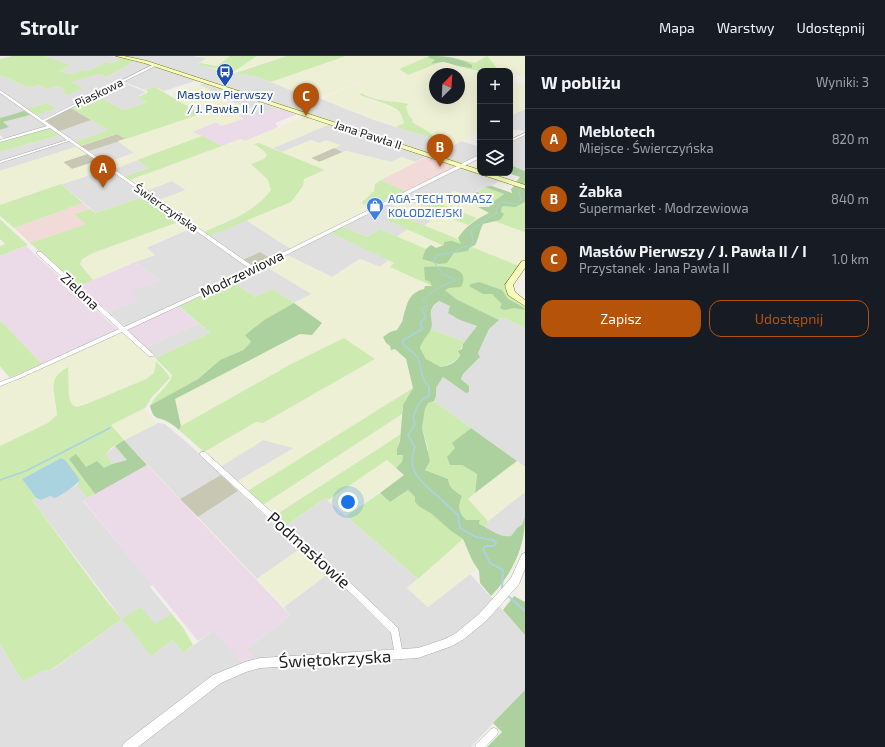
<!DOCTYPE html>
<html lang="pl">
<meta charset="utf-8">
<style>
body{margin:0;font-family:"Exo 2",sans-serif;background:#242831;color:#f1f3f6}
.controls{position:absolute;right:12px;top:12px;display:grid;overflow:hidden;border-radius:8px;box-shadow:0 4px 16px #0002}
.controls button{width:36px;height:36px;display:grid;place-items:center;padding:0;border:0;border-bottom:1px solid #363941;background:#171b24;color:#f1f3f6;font:20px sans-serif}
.compass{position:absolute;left:429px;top:12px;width:36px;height:36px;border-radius:50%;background:#171b24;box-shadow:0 4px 16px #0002;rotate:24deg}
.you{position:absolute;left:348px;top:446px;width:14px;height:14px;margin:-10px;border:3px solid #fff;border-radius:50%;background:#1a73e8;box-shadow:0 0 0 6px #1a73e833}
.badge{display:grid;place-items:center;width:26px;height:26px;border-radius:50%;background:#b45309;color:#fff;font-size:13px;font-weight:700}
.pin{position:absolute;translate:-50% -33px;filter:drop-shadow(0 1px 2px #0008)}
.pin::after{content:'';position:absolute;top:21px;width:14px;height:12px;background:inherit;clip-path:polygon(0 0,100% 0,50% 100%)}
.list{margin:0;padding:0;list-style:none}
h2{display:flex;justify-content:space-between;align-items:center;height:52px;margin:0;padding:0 16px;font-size:17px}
h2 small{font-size:13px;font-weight:400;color:#9ea1a6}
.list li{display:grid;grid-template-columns:26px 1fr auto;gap:12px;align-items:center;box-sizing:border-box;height:60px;padding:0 16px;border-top:1px solid #363941}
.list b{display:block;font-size:15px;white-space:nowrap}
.list p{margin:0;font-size:13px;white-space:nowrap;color:#9ea1a6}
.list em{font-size:13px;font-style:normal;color:#9ea1a6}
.actions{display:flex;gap:8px;padding:12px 16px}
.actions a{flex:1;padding:9px 0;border:1px solid #b45309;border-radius:12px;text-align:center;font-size:14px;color:#b45309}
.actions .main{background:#b45309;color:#fff}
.icon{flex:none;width:22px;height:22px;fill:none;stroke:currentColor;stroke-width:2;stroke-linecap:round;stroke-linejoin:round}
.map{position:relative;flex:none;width:525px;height:691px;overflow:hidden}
header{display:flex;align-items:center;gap:24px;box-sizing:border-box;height:56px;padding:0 20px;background:#171b24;border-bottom:1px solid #363941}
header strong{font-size:19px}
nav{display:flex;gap:22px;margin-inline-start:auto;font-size:14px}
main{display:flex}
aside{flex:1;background:#171b24}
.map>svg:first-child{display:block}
</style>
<header>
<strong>Strollr</strong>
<nav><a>Mapa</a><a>Warstwy</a><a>Udostępnij</a></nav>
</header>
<main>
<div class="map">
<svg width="525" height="691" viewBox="0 0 525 691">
<rect width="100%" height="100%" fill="#f2efe9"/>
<path fill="#e0dfdf" d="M45,0h64l13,2 -9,5 -7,-1 -18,9 -5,-1 -11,4 -13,-3 12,-6z
M124,0h69l14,2 -9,6 19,6 40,7 42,16 5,-1 70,28 80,25 7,-4 19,6v7l-21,10 -297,-98z
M135,5l18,4 -110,55 -6,-5 18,-6 -8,-6 -20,6 -27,-19v-15l29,13 10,-3 7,4 12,-3 8,4 17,-2 -13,-6 29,-8 8,3z
M155,10l43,14 -34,11 -9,-4 -10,3 -21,-8z
M122,26l24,10 -8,4 9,6 -24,8 -27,-15z
M207,27l75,24 -38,12 -7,-4 15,-6 -47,-17 5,-2 -11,-5z
M0,37l49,33 -44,13 -5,-4v-5l8,-3 -5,-5 26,-7 -5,-4 -24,7z
M525,53v22l-15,-2v-13z
M91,64l18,10 -34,12 -15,-11z
M330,68l98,32 -13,6 -13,-5 -11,5 -45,-11 -26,11 -9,-4 30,-13 -22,-2 -8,-3 -29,12 -9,-4z
M60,79l16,12 -76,24v-19z
M525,79v36l-15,-6v-22z
M118,85l16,12 -28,10 -17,-12z
M137,104l12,8 -24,8 -11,-7z
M460,110l41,14 -11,7h-5l-17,9 -14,-5 -28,17 -27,-11z
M108,113l37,27 -49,17 -35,-29z
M172,125l14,9 -27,10 -14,-9z
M387,147l44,18 -7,5 -31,-12 -8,5 23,10 -11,8 -17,-8 -13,8 -26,-11z
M246,164l45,29 -20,10 -28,1 -33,-24z
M192,172l58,41 -125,58 -16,-15 29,-12 -8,-8 29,-12 -24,-18 20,-7 -9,-7z
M329,176l60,28 -9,7 -20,-8 -28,18 -45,-22z
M265,210l47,28 -18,9 -21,-14 -18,8 -22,-15z
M439,245l11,5 10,14 17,6 -12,16 -34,-13 1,-8 -2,-5 2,-8z
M501,261l24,11v139l-91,-66 2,-5v-8l7,-11 8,6 18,3 -8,-7 2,-5 17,-17 -2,-4 11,-24z
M198,267l12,10 -55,25 -10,-10z
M158,367l7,1 26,22 30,29 -41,24 -56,-59z
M263,384l31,8 -58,34 -16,-15z
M115,390l12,14 -15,4 -6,-10z
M77,429l10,13 -4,3 70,84 -3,2 22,27 -17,11 -4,31 22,-16 10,13 30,-22 34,18 43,-34 -6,-8 45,-34 -28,-25 -44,31 -59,-62 40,-26 42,39 45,-32 93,81 -11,9 21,19 42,-33 55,61v55l-54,57h-471v-103l23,38 19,-11 10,-1 70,-51 -90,-119 4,-2 5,2 9,-4h8l3,-3z
M525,436v25l-3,8 -4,2 -7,9 -5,1 -12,-4 -9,-6 3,-6z"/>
<path fill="#f2dad9" d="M428,100l29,10 -52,25 -24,-11z
M83,147l7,6 -15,5 12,10 -57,19 -16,-15z"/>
<path fill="#ebdbe8" d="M282,51l18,6 -25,10 3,4 -33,14 -4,-2 -19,7 -31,-14 25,-10 6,3z
M26,190l92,84 -76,34 -42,-44v-64z
M135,206l24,18 -28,12 8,8 -30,12 -30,-26z
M179,250l19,17 -53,25 -19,-18z
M147,409l143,150 -43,34 7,7 -11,8 -30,-33 -15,10 -115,-141z"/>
<path fill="#c7c7b4" d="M71,52l20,12 -31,11 -14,-10z
M117,78l9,5 -37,12 -8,-5z
M334,92l8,4 -22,10 -9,-4z
M87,98l10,7 -25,8 -9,-7z
M260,196l11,7 -16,7 -12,-6z
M221,419l17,16 -40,26 -18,-18z"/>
<path fill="#eef0d5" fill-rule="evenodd" d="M193,0h37l-13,10 -17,-3 6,-5z
M257,0h30l-54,16z
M346,0h84l-30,13 8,6 33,-13 39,9v60l-26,14 -16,-5 -9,-8 -17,-10 1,-3 -5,-5 -2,-8 -9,-4h-13l-23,-8 9,6 24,8 4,2 6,13 -8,4 -53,-19 -20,-10 30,-13 5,-1 6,3 1,-1 -22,-8 12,6 -31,12 -15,-6 -10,3 -28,-11zM435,18h24v24h-24z
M450,0h75v22l-15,-5v-2h-7l-6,-3 -9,-9 -3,-1h-3l-4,5h-3z
M516,27l9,2v24l-15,7v-31z
M199,29l12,5 -6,3 48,16 -15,6 6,4 -22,7 -6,-4 -24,10 10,4 -88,33 -8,-6 28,-10 -16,-12 83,-27 -30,-19z
M306,60l24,8 -57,24 -14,-5 -5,2 10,6 3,4 -3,4 -13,5 17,16 3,10 -6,9 -13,10 -48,23 -45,-32 27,-10 -14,-9 -27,10 -15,-11 92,-34 19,-7 4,2z
M311,84l8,3 7,-3 15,5 -30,13 8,4 27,-11 45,11 11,-5 13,5 -34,18 -7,11 -13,12 10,4 -80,42 -45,-29 45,-18 12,-16 1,-7 20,-8 -42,-19z
M76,91l11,7 -24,8 9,7 25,-8 11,8 -108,36v-34z
M454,135l18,7 5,-2 8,3 7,5 -3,3h-11l11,6 -12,5 -41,-16z
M399,141l69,28 -9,15 -35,-14 7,-5 -44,-18z
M181,165l11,7 -46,19 9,8 -20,7 -42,18 -13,-16 2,-5 11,-6z
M494,165l31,11v26l-6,8 -47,-19 3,-2 3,-4v-7l5,-10z
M408,173l34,15 2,1 -8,3 -7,-2 -3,3 -29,-12z
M287,199l45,22 28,-18 20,8 9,-7 5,3 -3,4 41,19 -15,5 -10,10 -4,18 -6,11 -7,2 -7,5 22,22 8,29 -167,104 -10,-10 58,-34 -31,-8 -43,27 -16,-15 52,-30 7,1 111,-64 -81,4 -112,63 -7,-27 127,-65 11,1 10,-12 -28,-20 17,-9 -46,-28z
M122,276l9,5 25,24 -2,12 -8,6 -57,24 -12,4 -5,-2 -3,-8 -1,-30 -9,4 -6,23 3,10 1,10 -9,9 -48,23v-61z
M145,352l6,10 7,5 -34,17 -13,-15z
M402,358l-1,20 -128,82 -10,-10z
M387,404l17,15 -58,41 -18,-16z
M517,405l8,6v25l-37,29 -20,-22z
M463,483l15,29 -50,39 -21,-19z
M301,492l28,25 -45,34 -27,-28z"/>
<path fill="#cdebb0" d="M12,0h33l26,9 -12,6 13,3 11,-4 5,1 18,-9 7,1 9,-5 13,3 -28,16 -8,-3 -28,8 13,6 -16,7 -5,-3 3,-2 -8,-4 -12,3 -7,-4 -10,3 -29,-13v-16z
M230,0h27l-24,16 -35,-7 2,-2 17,3z
M287,0h59l-75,26 -14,-5 -22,-4z
M448,0l27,7 12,-7 10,12 6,3h-23l-17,-3h9l-10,-8z
M427,1l9,3 -5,3 10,-1 -33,13 -9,-6z
M155,31l46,27 -75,25 -9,-5 -36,12 -6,-4 33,-12 -37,-22 25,-13 27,15 24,-8 -9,-5 9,-4 1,-2 -3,-1z
M361,37c18,10 30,7 48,11l-3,2 2,8 5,6 -1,2 17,10 9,8 -42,-13 8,-4c-1,-4 -3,-9 -5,-12 -5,-6 -30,-12 -39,-16z
M47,47l9,6 -19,6 -10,-6z
M49,71l11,8 -60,17v-11z
M202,80l20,10 -92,34 -5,-4 24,-8 -12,-8z
M259,87l66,27 -21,9 -1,7 -12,16 -81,34 -6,-4c24,-11 51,-20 67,-42l-3,-10 -17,-16 13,-5 3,-4 -3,-4 -10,-7z
M381,124l24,11 -34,16 -10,-4 13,-12 1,-7z
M61,128l22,19 -69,25 -14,-12v-11z
M485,131l19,7 -10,7 -17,-9z
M145,140l36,25 -88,32 -11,6 -2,5 13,16 -14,6 -49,-43 56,-19 -12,-10 16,-5 6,4z
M436,146l41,16 -9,7 -42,-17z
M525,146v30l-31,-11 6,-1 2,-14z
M393,157l60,24 19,10 47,19c-4,4 -10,10 -12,15 -5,11 11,21 18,26v21l-24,-11 -2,3 -43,-21 -11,-9 -13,-4 -42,-19 4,-4 -65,-31 12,-6 26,11 13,-8 46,20 5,-4 5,3 8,-2 -59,-27z
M0,163l28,26 -28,11v-10l5,-2 -5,-5z
M233,226l22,15 18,-8 21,14 -30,17 -19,15 6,7 -8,8 -23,10 -22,19 -48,27c5,-12 19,-19 22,-31l-17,-17 55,-25 -31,-27z
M0,264l42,44 -32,14 -10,-12z
M431,273l34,13c-12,14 3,16 -24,25l-15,-8 -6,-11 1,-6z
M344,282l31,21 -112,64 -7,-1 -52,30 -25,-22 2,-4 112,-63z
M156,305l11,12 3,5 -18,19 -7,11 -34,17 13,15 -13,8 -5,6 6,10 -27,15 10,15 -8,4 -10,-13 3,-5 -19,-22 -39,21 14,19 -4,2 73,99 17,20 19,-12 14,17 17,-10 12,15 9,16 -10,8 -10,-13 -22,16 -29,-37 -71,51 -9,1 -19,11 -23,-38v-198l48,-23 9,-8c-1,-20 -12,-37 11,-48l1,30 3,8 5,2 12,-4 57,-24 8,-6z
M413,332l-10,17 -1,9 -139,91 11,11 127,-82c-1,7 -4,13 -4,21h6l-1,8 -6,5 -9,-8 -59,40 -3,-2 -41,29 -38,-35z
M434,345l37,27 -18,15 2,5 -5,17h12l15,9 -2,19 -7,6 20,22 -3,6 -6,-3 1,-4h-14c-8,-8 -8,-14 -4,-24 -7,-5 -13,-8 -14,-17l-23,-9 3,-21 -6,-21 3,-19 3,-6z
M408,434l7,7 5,10 13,7 18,17 12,8 -45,40 -72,-63 34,-23 10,9z"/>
<path fill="#add19e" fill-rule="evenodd" d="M430,0c16,0 28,1 42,9v3c-10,0 -19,-4 -29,-6 -4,0 -8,2 -12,1l4,-3 -8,-3z
M24,55l6,4 -27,7 6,5 -9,3v-12z
M510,109l15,6v14l-9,-3 4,-5 -12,-4h2z
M515,129l10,4v13l-10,5 -13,-1 -1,6 3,2 -4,6 -17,4c-4,8 -4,14 -8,21l-6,3 -1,3 -14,2 -7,10 -8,1 -17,-5 4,-10 5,-4 5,3 8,-3v-3l8,-1 9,3 -3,-6c9,-13 17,-18 31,-25l-11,-6h11l3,-3 -15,-8 -5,2 -4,-2 9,-4 17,9 10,-7 -19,-7 7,-1 20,7 -1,-4z
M424,211c13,-1 49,-3 37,20l-12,1 -4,2 11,9 43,21 -10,9 -11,24 2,4 -17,17 -2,5 8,7v6l-3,1 -23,-16 -7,11v8l-2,5 -6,2 -3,6 -3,19 8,33 -5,9 23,9c1,9 7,12 14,17 -4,10 -4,16 4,24h14l-1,4c11,5 20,14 32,12l7,-9 4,-2 3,-8c0,31 -13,57 -34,79l-11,-13 -1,-12 -7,-11 -9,-21 -12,-8 -19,-17 -12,-7 -5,-5v-5l-7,-7 -18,12 -10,-9 24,-18 -8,-7 6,-6 1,-7h-6v-6l3,-8 3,-36 10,-17 -7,-29 -11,-10 -4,1 -1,-4 -4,-3 -3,-6 7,-5 7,-2c2,-4 6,-8 6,-12 4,-14 5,-25 21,-29l1,-3h7l-2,-4 -5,-2zM439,245l11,5 -2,7 12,7 17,6 -14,18 -1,5 -4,2 2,4c-4,8 -10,10 -19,12l-15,-8 -6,-11c2,-8 8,-12 11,-19 4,-10 -7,-18 8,-28z
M479,226l23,8 6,9 15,8 2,3 -11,-2 -9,2 -4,-1 -1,-2 2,-3 -10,-10h-9l-14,-8 2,-2z
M294,247l28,20 -10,12 -12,-1 -125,65 6,27 -2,4c-3,-3 -7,-6 -11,-8 -9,-6 -14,0 -18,-16l1,-1 47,-26 22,-19 23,-10 8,-8 -6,-7 19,-15z
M471,372l46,33 -42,32 2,-19 -15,-9h-12l-3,-8 8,-9 -3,-5z
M124,384l23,25 -52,29 -26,-35 7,-5 10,13 11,-6 7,7 8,-4 15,-4 -12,-14z
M514,540l11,6v33l-22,-25z
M525,634v57h-38l15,-15 -9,-9z"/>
<path fill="#aad3df" d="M61,402l4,2 15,20c-3,5 -20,16 -25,18l-5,-2 -9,4 -5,-2 -14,-19z"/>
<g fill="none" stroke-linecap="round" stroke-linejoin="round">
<path stroke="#aad3df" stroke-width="1" d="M424,258l-3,-6 7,-3 -5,-4c8,-10 20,-16 32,-20l-1,-2 -11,-5 -10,-13 5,-6 17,-3 8,-5 8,-1 2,-5 -2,-11 23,-16h3l-1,-6 5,-6 16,2 4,-5 -2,-8 6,-5"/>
<path stroke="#aad3df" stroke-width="1.5" d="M424,257l2,5 -6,4 2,7 -20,12c2,8 11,9 15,16 6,10 2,21 12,29v10c-10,3 -13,13 -16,22l2,6 -7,11 7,12c-11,28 13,39 30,56
M0,424l26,-9 84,-43"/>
<path stroke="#aad3df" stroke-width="2" d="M444,446l14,13 2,13 16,9 17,3 3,3 -2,3h-9l-2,3 7,14 13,7 -1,19
M507,539l18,16"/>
<defs>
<path id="minor" d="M154,8l3,1 -112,56 209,146 225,-112h1v3l-224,112 -129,60 26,24 1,1 -1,1h-4l-27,-24 -104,47 -18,7v-4l14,-5 105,-48 -82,-75v-2h4l83,75 99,-45 27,-13 -181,-128 -69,22v-2l67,-21 -17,-12 -50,14v-2l47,-14 -47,-33v-3l43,30z
M525,77v2l-15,7v-2z
M201,396h4l154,139 39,37 5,27 -1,3 -3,1 -3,-1 -1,-3 -4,-22 -38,-38 -152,-139 -1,-2z
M494,672l3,1 1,3 -1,3 -12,12h-10l1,-3 15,-15z"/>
<path id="tertiary" d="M525,497v16l-6,15 -32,36 -23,19 -12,7 -34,12 -158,10 -14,4 -25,11 -83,64h-16l2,-4 89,-68 32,-13 15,-4 158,-10 27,-9 11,-6 23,-19 18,-20 14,-16 11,-24z"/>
<path id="secondary" d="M116,0h8l23,5 333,109v3h9l36,12v4l-381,-126z
M522,205h3v7l-12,17 2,7 10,8v6l-17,-11 -3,-10z"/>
</defs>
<use href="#minor" stroke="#a9a9a9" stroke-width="1"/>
<use href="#tertiary" stroke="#a9a9a9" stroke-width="1"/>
<use href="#secondary" stroke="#707d05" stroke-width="1"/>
<use href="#minor" fill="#fff" fill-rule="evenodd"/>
<use href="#tertiary" fill="#fff" fill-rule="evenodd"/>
<use href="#secondary" fill="#f7fabf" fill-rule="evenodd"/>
</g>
<defs>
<symbol id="bus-pin" viewBox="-11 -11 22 30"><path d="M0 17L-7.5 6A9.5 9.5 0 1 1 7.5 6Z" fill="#1a4fb4" stroke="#fff"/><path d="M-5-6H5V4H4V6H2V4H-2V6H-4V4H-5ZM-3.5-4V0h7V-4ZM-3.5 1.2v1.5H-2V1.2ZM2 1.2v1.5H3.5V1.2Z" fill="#fff"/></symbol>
<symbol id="shop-pin" viewBox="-11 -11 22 30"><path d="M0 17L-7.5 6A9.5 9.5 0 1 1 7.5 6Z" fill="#3f7fe0" stroke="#fff"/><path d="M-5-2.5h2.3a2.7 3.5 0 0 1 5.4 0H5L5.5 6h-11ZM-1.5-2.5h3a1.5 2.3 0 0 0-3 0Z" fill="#fff"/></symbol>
</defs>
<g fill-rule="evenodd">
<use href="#bus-pin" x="215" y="6" width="20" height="27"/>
<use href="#shop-pin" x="365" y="140" width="20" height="27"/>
</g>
<g text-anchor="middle" stroke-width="4" stroke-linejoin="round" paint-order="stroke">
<g font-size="12" fill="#222" stroke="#fff">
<text transform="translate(99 37) rotate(-26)" y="4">Piaskowa</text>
<text transform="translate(368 79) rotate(18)" y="4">Jana Pawła II</text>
<text transform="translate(166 152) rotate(35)" y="4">Świerczyńska</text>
</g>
<g font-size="12" fill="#164399" stroke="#fff">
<text x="225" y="43">Masłow Pierwszy<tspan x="225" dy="14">/ J. Pawła II / I</tspan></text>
</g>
<g font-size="12" fill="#366cbe" stroke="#fff" text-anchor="start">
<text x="388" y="147">AGA-TECH TOMASZ<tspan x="388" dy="14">KOŁODZIEJSKI</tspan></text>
</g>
<g font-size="14" fill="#222" stroke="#fff">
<text transform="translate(242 218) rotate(-26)" y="5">Modrzewiowa</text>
<text transform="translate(80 235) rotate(43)" y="5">Zielona</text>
</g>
<g font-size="17" fill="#222" stroke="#fff">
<text transform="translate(309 494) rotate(42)" y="6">Podmasłowie</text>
<text transform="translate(335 603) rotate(-3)" y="6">Świętokrzyska</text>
</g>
</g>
</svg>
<div class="controls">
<button>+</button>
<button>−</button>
<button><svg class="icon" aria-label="layers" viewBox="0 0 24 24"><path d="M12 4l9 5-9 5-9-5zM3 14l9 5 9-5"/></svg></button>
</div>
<svg class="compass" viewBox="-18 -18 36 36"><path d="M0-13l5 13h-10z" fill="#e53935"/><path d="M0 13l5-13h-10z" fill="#9ea1a6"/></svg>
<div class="you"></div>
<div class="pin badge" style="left:103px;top:132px">A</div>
<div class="pin badge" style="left:440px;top:111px">B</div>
<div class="pin badge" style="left:306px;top:60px">C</div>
</div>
<aside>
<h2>W pobliżu<small>Wyniki: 3</small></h2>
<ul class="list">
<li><span class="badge">A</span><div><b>Meblotech</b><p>Miejsce · Świerczyńska</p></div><em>820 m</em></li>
<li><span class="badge">B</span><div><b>Żabka</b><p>Supermarket · Modrzewiowa</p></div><em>840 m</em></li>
<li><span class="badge">C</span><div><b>Masłów Pierwszy / J. Pawła II / I</b><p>Przystanek · Jana Pawła II</p></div><em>1.0 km</em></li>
</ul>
<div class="actions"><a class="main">Zapisz</a><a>Udostępnij</a></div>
</aside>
</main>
